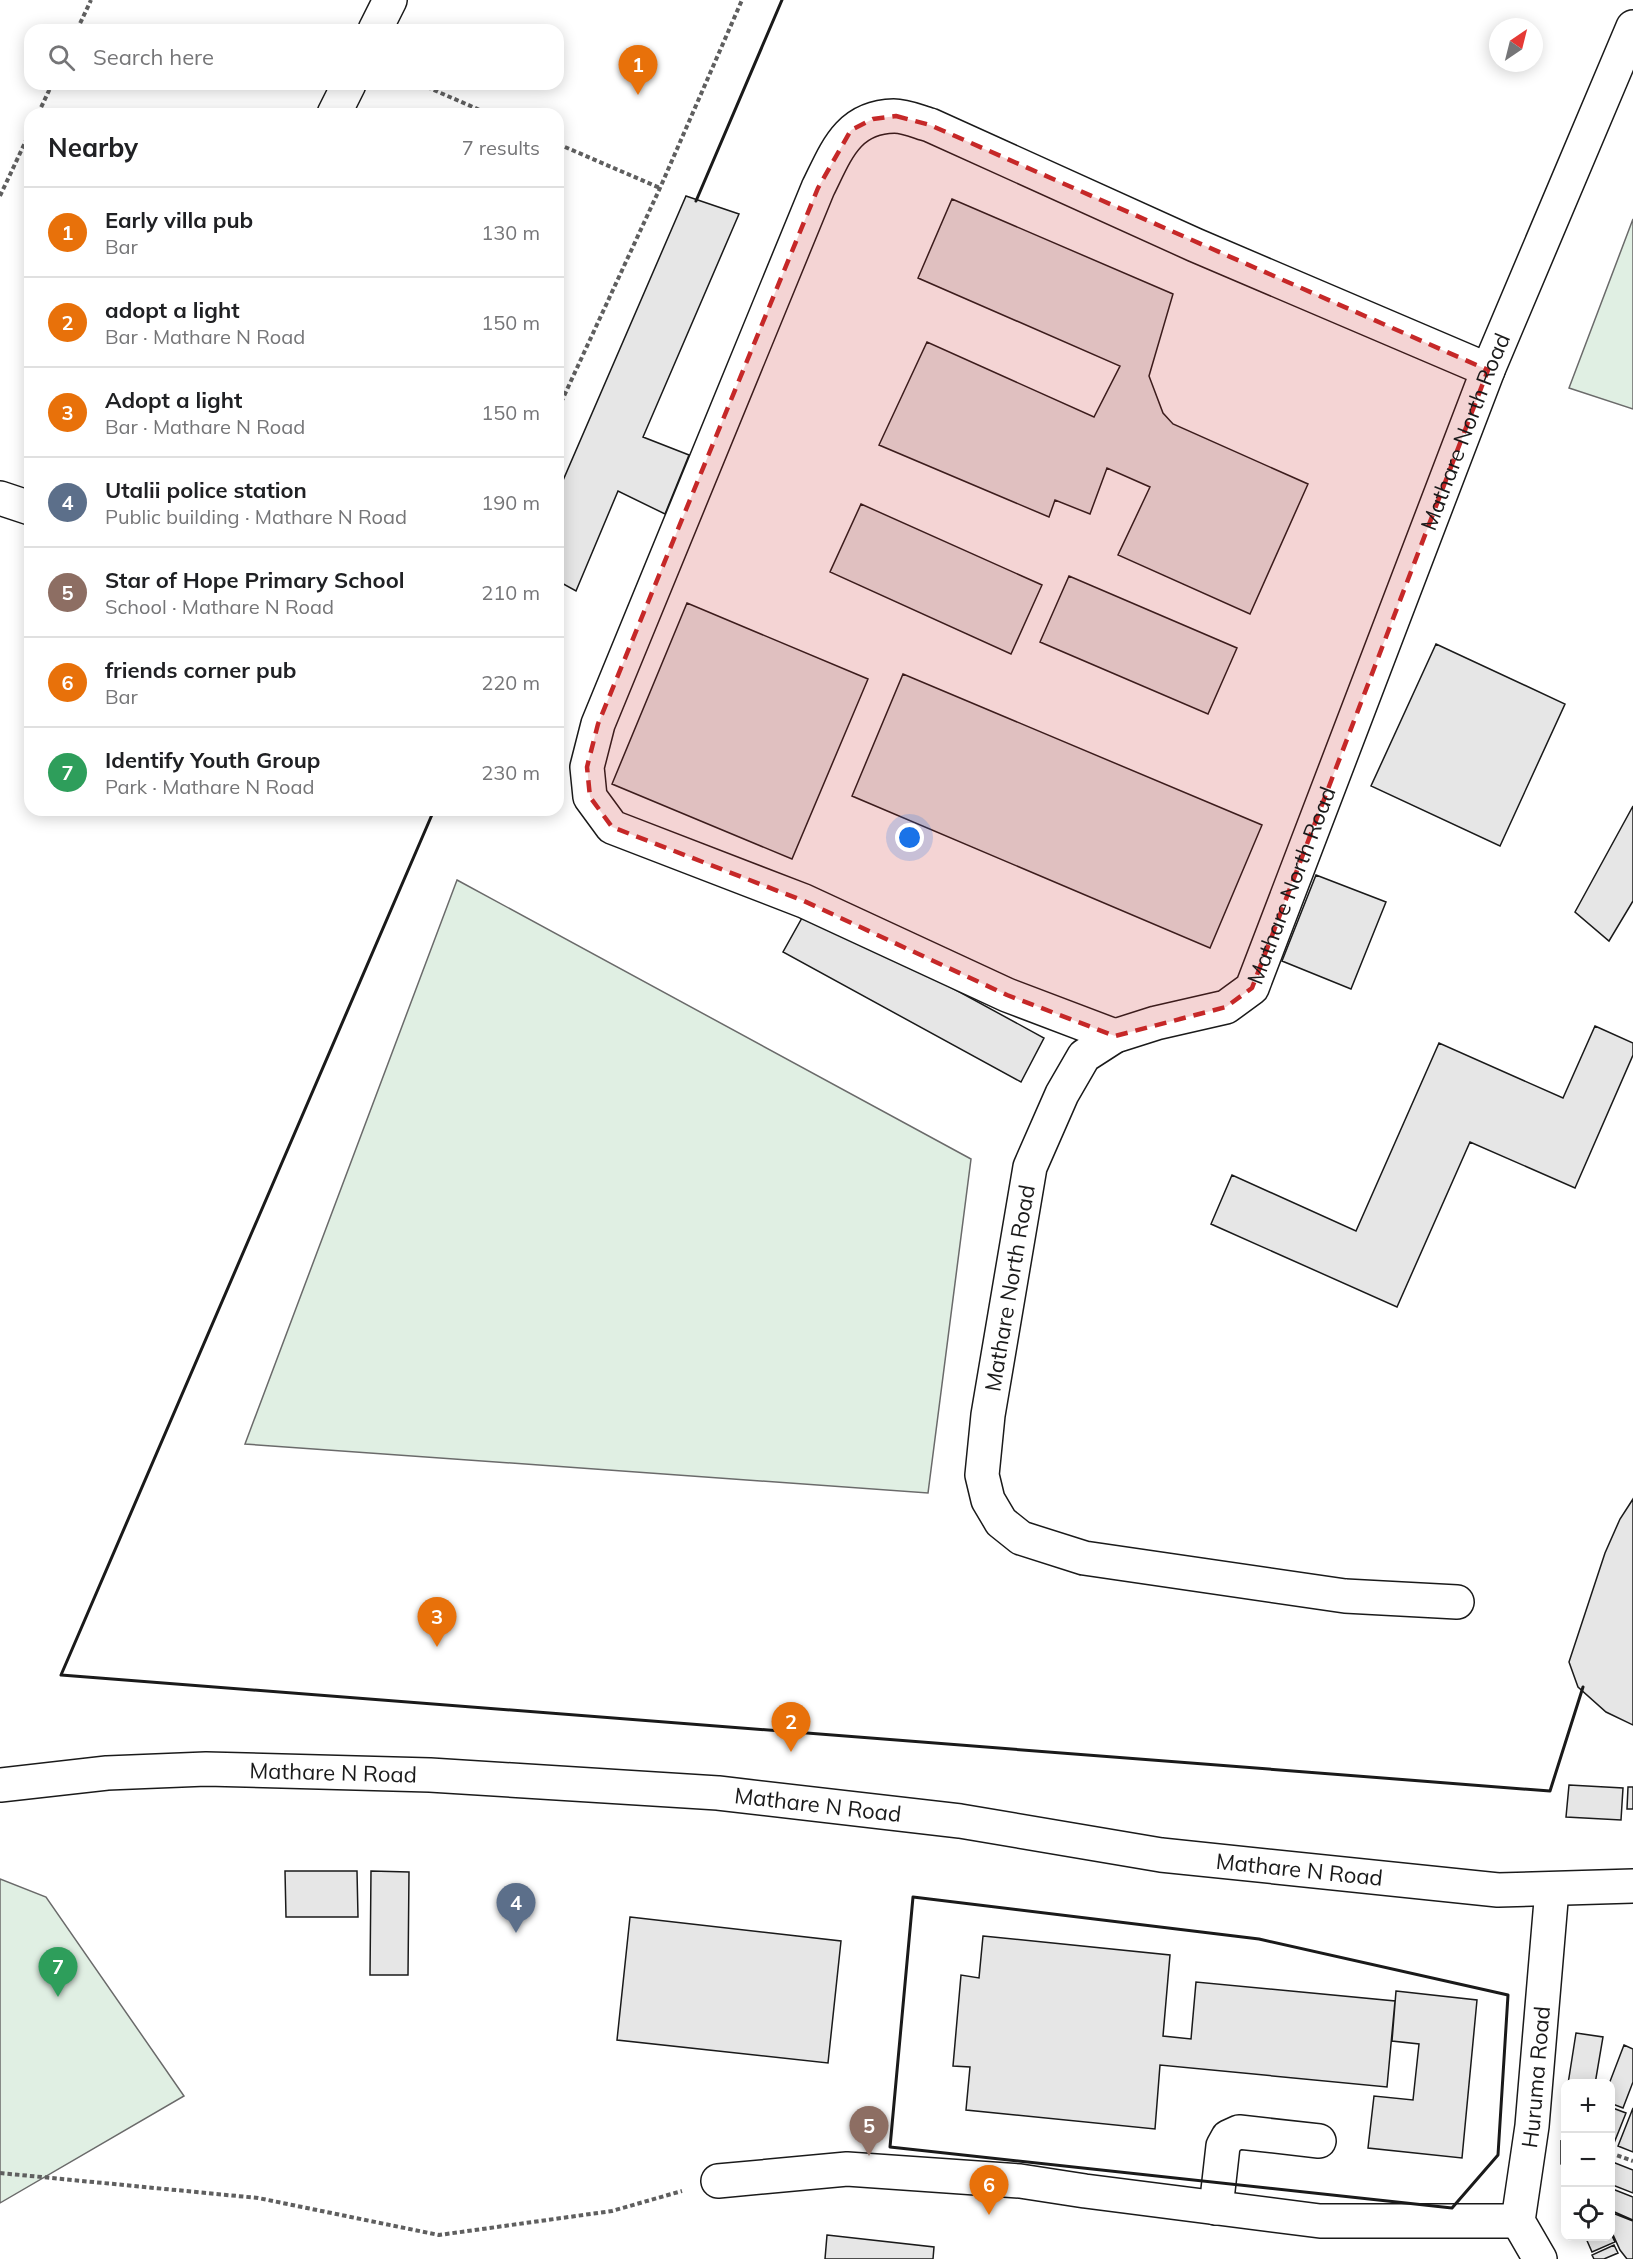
<!DOCTYPE html>
<meta charset="utf-8">
<style>
body{margin:0;font-family:Mulish,sans-serif;background:#f2f2f2;color:#202124}
.controls{position:absolute;right:18px;bottom:18px;display:grid;overflow:hidden;border-radius:12px;box-shadow:0 3px 15px #0003}
.controls button{width:54px;height:54px;display:grid;place-items:center;padding:0;border:0;border-bottom:2px solid #e0e0e0;background:#fff;color:#202124;font:30px sans-serif}
.compass{position:absolute;left:1489px;top:18px;width:54px;height:54px;border-radius:50%;background:#fff;box-shadow:0 3px 15px #0003;rotate:35deg}
.you{position:absolute;left:910px;top:838px;width:21px;height:21px;margin:-15px;border:4px solid #fff;border-radius:50%;background:#1a73e8;box-shadow:0 0 0 9px #1a73e833}
.badge{display:grid;place-items:center;width:39px;height:39px;border-radius:50%;background:#7c3aed;color:#fff;font-size:20px;font-weight:700}
.pin{position:absolute;translate:-50% -50px;filter:drop-shadow(0 2px 3px #0008)}
.pin::after{content:'';position:absolute;top:32px;width:21px;height:18px;background:inherit;clip-path:polygon(0 0,100% 0,50% 100%)}
.list{margin:0;padding:0;list-style:none}
h2{display:flex;justify-content:space-between;align-items:center;height:78px;margin:0;padding:0 24px;font-size:26px}
h2 small{font-size:20px;font-weight:400;color:#757577}
.list li{display:grid;grid-template-columns:39px 1fr auto;gap:18px;align-items:center;box-sizing:border-box;height:90px;padding:0 24px;border-top:2px solid #e0e0e0}
.list b{display:block;font-size:22px;white-space:nowrap}
.list p{margin:0;font-size:20px;white-space:nowrap;color:#757577}
.list em{font-size:20px;font-style:normal;color:#757577}
.icon{flex:none;width:33px;height:33px;fill:none;stroke:currentColor;stroke-width:2;stroke-linecap:round;stroke-linejoin:round}
.map{position:relative;flex:none;width:1633px;height:2259px;overflow:hidden}
.search{position:absolute;background:#fff;box-shadow:0 3px 15px #0003;left:24px;top:24px;width:540px;height:66px;display:flex;align-items:center;gap:15px;box-sizing:border-box;padding:0 21px;border-radius:18px;color:#757577;font-size:22px}
.panel{position:absolute;background:#fff;box-shadow:0 3px 15px #0003;left:24px;top:108px;width:540px;height:708px;border-radius:18px}
.map>svg:first-child{display:block}
</style>
<div class="map">
<svg width="1633" height="2259" viewBox="0 0 1633 2259">
<rect width="100%" height="100%" fill="#fff"/>
<path fill="#e0efe3" stroke="#6a6a6a" stroke-width="1.5" d="M1633,219v190l-64,-21z
M457,880l514,279 -43,334 -683,-49z
M0,1879l46,18 138,199 -184,107z"/>
<path fill="#e6e6e6" stroke="#1a1a1a" stroke-width="1.5" d="M686,196l53,18 -96,223 46,18 -24,59 -47,-23 -42,100 -18,-10v-89z
M952,199l221,95 -24,82 14,37 10,11 135,60 -58,130 -132,-59 32,-68 -43,-19 -17,46 -35,-14 -6,17 -170,-72 48,-103 167,75 26,-51 -202,-88z
M861,504l181,81 -31,69 -181,-82z
M1069,576l168,72 -29,66 -168,-72z
M687,603l181,76 -76,180 -180,-75z
M1436,644l129,60 -65,142 -129,-60z
M903,674l359,151 -52,123 -358,-152z
M1633,806v95l-24,40 -34,-29z
M1316,875l70,27 -35,87 -69,-28z
M807,909l237,129 -23,44 -238,-130z
M1595,1026l38,17v12l-58,133 -105,-46 -73,165 -186,-83 21,-49 124,56 83,-188 124,55z
M1633,1499v226l-27,-13 -28,-25 -9,-25 36,-109 15,-34z
M1569,1785l54,3 -2,32 -55,-3z
M1628,1787h5v22h-6z
M285,1871h72l1,46h-72z
M371,1871l38,1 -1,103h-38z
M630,1917l211,24 -13,122 -211,-23z
M983,1936l187,19 -7,81 28,3 5,-57 199,19 -8,86 -227,-22 -5,64 -189,-19 4,-43 -17,-1 8,-91 18,3z
M1396,1991l81,9 -15,158 -94,-10 6,-52 39,4 6,-56 -27,-3z
M1576,2033l27,4 -8,47h-27z
M1624,2045l9,4v33l-10,26 -13,-5 -1,-19z
M1610,2107l16,6 -12,30 -4,-1z
M1633,2108v44l-15,-6z
M1561,2141l5,2v23l-5,-2z
M1610,2161l23,9v23l-23,-9z
M1610,2188l23,9v23l-23,-10z
M1610,2212l23,9v38h-6l-7,-9 -10,-22z
M1610,2232l5,10 -23,10 -7,-16h25z
M827,2235l107,12 -1,12h-108z
M1614,2245l4,8 -14,6h-10l-2,-4z"/>
<g fill="none" stroke-linecap="round" stroke-linejoin="round">
<defs>
<g id="minor">
<path d="M375,30l15,-30"/>
<path d="M334,114l15,-30"/>
<path d="M0,498l30,10"/>
<path d="M1115,1036l-108,-41 -203,-94 -192,-74 -22,-30 -3,-30 11,-43 220,-536c18,-36 29,-71 76,-72 12,0 25,6 36,9l265,120 293,125"/>
<path id="s1" d="M1457,1602l-112,-6 -261,-38 -63,-20 -20,-16 -13,-22 -6,-25 6,-60 42,-248 32,-73 22,-38 31,-20 41,-13 70,-16 26,-19 236,-618 145,-343"/>
<path id="s2" d="M0,1785l107,-12 99,-4 224,6 288,18 242,28 201,34 337,35 135,-4"/>
<path d="M718,2181l129,-12 173,12 65,10 235,30h198"/>
<path d="M1216,2208l7,-62 5,-9 11,-5 80,9"/>
<path id="s3" d="M1540,2259l-22,-38 14,-95 20,-237"/>
</g>
</defs>
<use href="#minor" stroke="#1a1a1a" stroke-width="36"/>
<path stroke="#5f5f5f" stroke-width="4" stroke-dasharray="4.5 3" stroke-linecap="butt" d="M77,30l14,-30
M420,84l69,30
M38,114l14,-30
M558,144l102,44
M0,196l30,-64
M558,409l102,-221 82,-188
M1610,2153l23,8
M0,2173l258,25 181,37 173,-24 70,-20"/>
<use href="#minor" stroke="#fff" stroke-width="33"/>
<path stroke="#1a1a1a" stroke-width="3" d="M696,201l86,-201
M434,810l-373,865 1489,116 33,-104
M913,1897l346,42 249,56 -10,160 -46,53 -562,-61z"/>
</g>
<path fill="#c62828" fill-opacity="0.2" stroke="#c62828" stroke-width="4.5" stroke-dasharray="12 8" stroke-linejoin="round" d="M896,116l34,9 558,245 -236,618 -26,19 -111,29 -108,-41 -203,-94 -192,-74 -22,-30 -3,-30 11,-43 220,-536 33,-58 22,-11z"/>
<g text-anchor="middle" stroke-width="4.5" stroke-linejoin="round" paint-order="stroke">
<g font-size="22" fill="#1a1a1a" stroke="#fff">
<text dy="8" stroke="none"><textPath href="#s1" startOffset="1734">Mathare North Road</textPath></text>
<text dy="8" stroke="none"><textPath href="#s1" startOffset="1248">Mathare North Road</textPath></text>
<text dy="8" stroke="none"><textPath href="#s1" startOffset="708">Mathare North Road</textPath></text>
<text dy="8" stroke="none"><textPath href="#s2" startOffset="334">Mathare N Road</textPath></text>
<text dy="8" stroke="none"><textPath href="#s2" startOffset="820">Mathare N Road</textPath></text>
<text dy="8" stroke="none"><textPath href="#s2" startOffset="1306">Mathare N Road</textPath></text>
<text dy="8" stroke="none"><textPath href="#s3" startOffset="189">Huruma Road</textPath></text>
</g>
</g>
</svg>
<div class="controls">
<button>+</button>
<button>−</button>
<button><svg class="icon" aria-label="locate" viewBox="0 0 24 24"><circle cx="12" cy="12" r="6"/><path d="M12 2v4M12 18v4M2 12h4M18 12h4"/></svg></button>
</div>
<svg class="compass" viewBox="-18 -18 36 36"><path d="M0-13l5 13h-10z" fill="#e53935"/><path d="M0 13l5-13h-10z" fill="#757577"/></svg>
<div class="you"></div>
<div class="pin badge" style="left:638px;top:95px;background:#e8710a">1</div>
<div class="pin badge" style="left:791px;top:1752px;background:#e8710a">2</div>
<div class="pin badge" style="left:437px;top:1647px;background:#e8710a">3</div>
<div class="pin badge" style="left:516px;top:1933px;background:#5c6f8a">4</div>
<div class="pin badge" style="left:869px;top:2156px;background:#8d6e63">5</div>
<div class="pin badge" style="left:989px;top:2215px;background:#e8710a">6</div>
<div class="pin badge" style="left:58px;top:1997px;background:#2e9e5b">7</div>
<div class="search"><svg class="icon" aria-label="search" viewBox="0 0 24 24"><circle cx="10" cy="10" r="6"/><path d="M15 15l6 6"/></svg>Search here</div>
<section class="panel">
<h2>Nearby<small>7 results</small></h2>
<ul class="list">
<li><span class="badge" style="background:#e8710a">1</span><div><b>Early villa pub</b><p>Bar</p></div><em>130 m</em></li>
<li><span class="badge" style="background:#e8710a">2</span><div><b>adopt a light</b><p>Bar · Mathare N Road</p></div><em>150 m</em></li>
<li><span class="badge" style="background:#e8710a">3</span><div><b>Adopt a light</b><p>Bar · Mathare N Road</p></div><em>150 m</em></li>
<li><span class="badge" style="background:#5c6f8a">4</span><div><b>Utalii police station</b><p>Public building · Mathare N Road</p></div><em>190 m</em></li>
<li><span class="badge" style="background:#8d6e63">5</span><div><b>Star of Hope Primary School</b><p>School · Mathare N Road</p></div><em>210 m</em></li>
<li><span class="badge" style="background:#e8710a">6</span><div><b>friends corner pub</b><p>Bar</p></div><em>220 m</em></li>
<li><span class="badge" style="background:#2e9e5b">7</span><div><b>Identify Youth Group</b><p>Park · Mathare N Road</p></div><em>230 m</em></li>
</ul>
</section>
</div>
